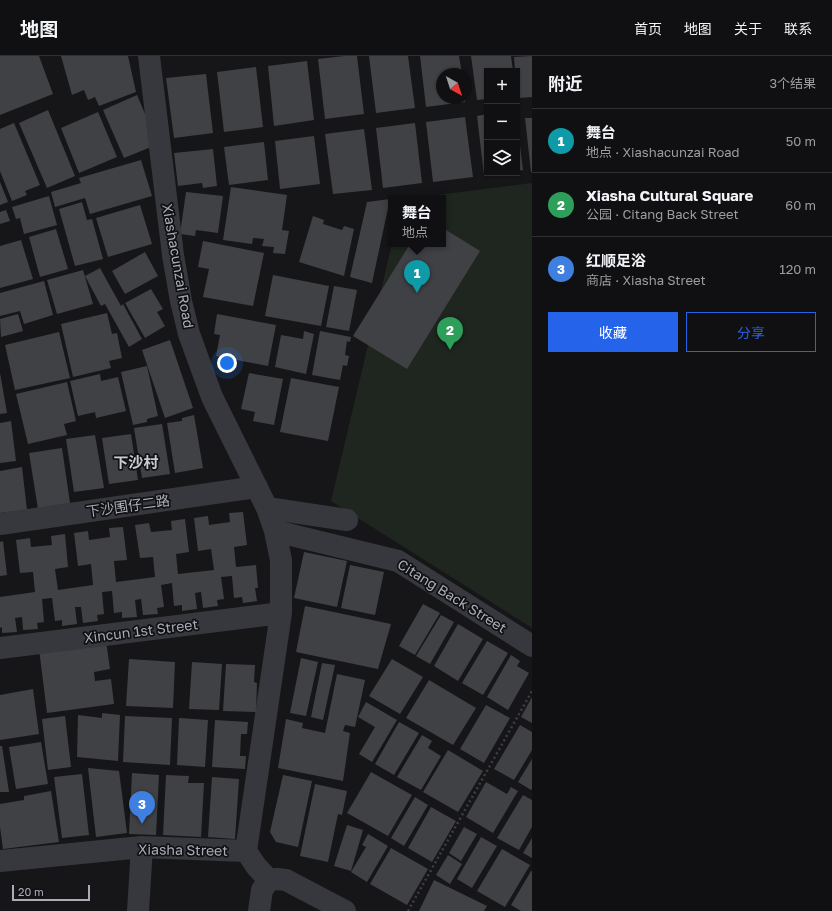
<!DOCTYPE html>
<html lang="zh">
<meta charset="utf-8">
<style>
body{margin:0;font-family:"Golos Text","Noto Sans SC",sans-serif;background:#19191b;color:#f1f3f6}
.controls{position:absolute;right:12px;top:12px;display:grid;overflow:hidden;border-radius:0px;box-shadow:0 1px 3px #0004}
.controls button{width:36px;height:36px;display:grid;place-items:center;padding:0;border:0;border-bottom:1px solid #303032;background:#101012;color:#f1f3f6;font:20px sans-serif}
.compass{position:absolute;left:436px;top:12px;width:36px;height:36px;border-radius:50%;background:#101012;box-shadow:0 1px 3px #0004;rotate:141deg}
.scale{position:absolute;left:12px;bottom:10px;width:78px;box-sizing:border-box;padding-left:4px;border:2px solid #a8adb8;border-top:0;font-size:11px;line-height:14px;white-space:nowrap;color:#a8adb8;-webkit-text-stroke:3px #111113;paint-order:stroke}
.you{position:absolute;left:227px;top:307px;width:14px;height:14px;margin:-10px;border:3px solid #fff;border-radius:50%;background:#1a73e8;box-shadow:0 0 0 6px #1a73e833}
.badge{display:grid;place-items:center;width:26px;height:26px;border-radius:50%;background:#2563eb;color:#fff;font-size:13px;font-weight:700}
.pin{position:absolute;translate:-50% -33px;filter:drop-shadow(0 1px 2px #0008)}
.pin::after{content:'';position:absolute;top:21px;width:14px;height:12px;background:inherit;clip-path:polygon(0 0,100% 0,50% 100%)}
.popup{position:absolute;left:388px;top:139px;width:58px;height:52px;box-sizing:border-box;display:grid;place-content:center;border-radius:0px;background:#101012;filter:drop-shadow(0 1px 3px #0005);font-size:13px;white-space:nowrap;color:#9c9d9f}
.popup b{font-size:15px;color:#f1f3f6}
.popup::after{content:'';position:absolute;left:50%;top:100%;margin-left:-8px;border:8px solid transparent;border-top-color:#101012}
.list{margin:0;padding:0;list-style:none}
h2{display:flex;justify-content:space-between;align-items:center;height:52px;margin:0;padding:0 16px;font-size:17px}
h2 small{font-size:13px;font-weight:400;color:#9c9d9f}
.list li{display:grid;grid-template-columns:26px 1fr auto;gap:12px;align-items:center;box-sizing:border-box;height:64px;padding:0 16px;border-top:1px solid #303032}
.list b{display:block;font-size:15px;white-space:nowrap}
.list p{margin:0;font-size:13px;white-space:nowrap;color:#9c9d9f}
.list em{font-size:13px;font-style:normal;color:#9c9d9f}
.actions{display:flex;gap:8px;padding:12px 16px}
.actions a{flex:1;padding:9px 0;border:1px solid #2563eb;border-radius:0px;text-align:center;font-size:14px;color:#2563eb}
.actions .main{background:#2563eb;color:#fff}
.icon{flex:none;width:22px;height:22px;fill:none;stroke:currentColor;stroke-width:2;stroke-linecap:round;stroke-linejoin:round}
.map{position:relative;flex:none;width:532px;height:855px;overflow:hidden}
header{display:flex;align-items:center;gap:24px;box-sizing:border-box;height:56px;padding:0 20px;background:#101012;border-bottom:1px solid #303032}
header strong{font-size:19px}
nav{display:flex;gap:22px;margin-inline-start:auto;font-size:14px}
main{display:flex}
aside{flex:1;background:#101012}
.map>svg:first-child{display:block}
</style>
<header>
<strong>地图</strong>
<nav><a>首页</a><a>地图</a><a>关于</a><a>联系</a></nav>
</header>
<main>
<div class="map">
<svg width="532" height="855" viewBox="0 0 532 855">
<rect width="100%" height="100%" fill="#161618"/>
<path fill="#1e261f" d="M532,127v445l-201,-127 61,-257h51v-46h-30z"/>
<path fill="#404145" d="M0,0h39l14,38 -53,21z
M61,0h67l8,36 -37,14 -4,-9 -7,3 -4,-10 -12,5z
M344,0h13l7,58 -39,5 -7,-60z
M369,0h39l7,52 -39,5z
M420,0h39l3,18h-20v24h23v4l-39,5z
M471,0h40l2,15h-26v28l-10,1z
M532,0v41l-13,1 -2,-27h-2l-1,-14z
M307,5l7,59 -40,6 -6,-60z
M256,11l7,60 -39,5 -7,-60z
M206,18l7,59 -39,5 -8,-60z
M137,39l11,26 3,26 -27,11 -21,-48z
M48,54l27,66 -28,12 -28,-65z
M98,56l19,45 -38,16 -18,-45z
M487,58v59l7,1 -10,1 -7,-59z
M465,61l8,60 -40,5 -7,-60z
M525,62h7v54h-1z
M14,67l26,62 -15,6 2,4 -15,6 -12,-30v-42z
M415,67l7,60 -39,5 -7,-60z
M364,73l8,61 -39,4 -8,-60z
M517,73h1l5,41 -6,1z
M314,80l6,48 -40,5 -5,-48z
M264,86l4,38 -39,5 -5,-38z
M213,93l4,37 -14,2 -1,-5 -24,3 -4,-33z
M141,104l11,36 -62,18 -5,-16 -30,9 -4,-15 30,-9 -2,-5z
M0,126l8,20 -8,3z
M231,131l56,8 -5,35 7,1 -4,23 -12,-1 1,-6 -12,-1 2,-7 -11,-1 -1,6 -29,-4z
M186,136l37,4 -5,37 -22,-3 -1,6 -15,-2z
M49,140l8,29 -33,9 -4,-16 -4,1 -4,-12z
M390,143l-18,84 -22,-6 17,-75z
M82,146l5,18 5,-1 11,40 -28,7 -16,-57z
M140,149l12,39 -44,13 -12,-39z
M6,154l4,11 -10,3v-12z
M313,160l11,4 -1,4 19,6 2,-4 10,3 -10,47 -45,-14z
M443,172l37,23 -73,118 -54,-33 57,-92h33z
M56,173l12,40 -28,8 -11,-40z
M21,184l12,39 -33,9v-42z
M203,185l61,12 -11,53 -50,-9 6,-28 -11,-2z
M145,196l13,24 -33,18 -13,-23z
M100,212l21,38 2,-2 19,35 -13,8 -24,-43 -4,2 -16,-30z
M83,214l10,34 -36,10 -10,-34z
M273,219l56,11 -8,40 -56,-10z
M44,225l9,34 -29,9 -4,-13 -20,5v-23z
M334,230l23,4 -8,41 -23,-4z
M151,233l12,20 -6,3 8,14 -20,12 -20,-35z
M107,257l5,21 5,-1 5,25 -13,3 2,7 -38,9 -12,-53z
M18,258l5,17 -22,6 -1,-18z
M217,258l59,11 -8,41 -52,-10 4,-21 -6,-1z
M304,275l10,3 -8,40 -31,-7 6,-32 22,4z
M320,275l31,6 -1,5 -3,-1 -2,14 4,1 -2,10 -4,-1 -3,15 -28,-5z
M59,276l11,46 -55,12 -10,-45z
M170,284l23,68 -28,10 -23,-68z
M147,310l11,50 -11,3v3l-14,3 -12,-53z
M0,317l7,40 -7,1z
M249,317l34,6 -9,46 -21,-4 2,-9 -14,-3z
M100,318l1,7 17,-4 8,34 -30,7 -1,-6 -17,4 -8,-35z
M291,322l48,9 -11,54 -48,-9z
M67,326l9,39 -12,3 3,11 -39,9 -12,-50z
M194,359l9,53 -28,5 -8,-50 15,-2v-3z
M11,365l5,40 -16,2v-40z
M162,368l8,50 -28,4 -8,-50z
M131,378l7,46 -29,4 -7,-46z
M95,379l9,53 -30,4 -8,-53z
M62,392l8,55 -32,6 -9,-56z
M22,411l5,43 -27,3v-42z
M243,456l4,33 -13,2 2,20 20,-2 2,23h-3l2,13 -14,2 -1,-6 -8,1 -2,-22 -11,1 3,22 -7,1 1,6 -15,2 -2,-16 -6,1 2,16 -15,2v-6l-8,1 -2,-23 -11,2 3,22 -7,1 1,6 -15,1 -2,-16 -6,1 2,17 -15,1v-6l-8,1 -2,-22 -10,1 2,22 -7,1 1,6 -15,2 -2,-16h-6l2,17 -15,2v-6l-7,1 -3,-23 -10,1 2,23 -7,1 1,6 -15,1 -1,-13 -7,1 2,14 -15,1v-6l-2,1v-31l35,-5 -2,-20 -13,1 -4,-33 14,-2 1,9 21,-2 -1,-9 14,-2 3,33 -13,2 3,21 35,-5 -2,-21 -13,2 -4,-33 14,-2 1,9 21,-3 -1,-9 14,-1 4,33 -13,1 2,21 39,-5 -2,-20 -13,1 -5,-33 14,-2 2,9 21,-2 -1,-9 14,-2 4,33 -13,2 2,20 36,-4 -3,-21 -13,2 -4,-33 14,-2 1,9 21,-3 -1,-9z
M3,485l4,34 -7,1v-34z
M304,496l43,9 -10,46 -43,-9z
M350,509l34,7 -9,43 -34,-7z
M423,548l17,9 -25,42 -16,-9z
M305,550l86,18 -13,45 -82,-17z
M441,559l13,7 -24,42 -14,-8z
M458,568l25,15 -25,42 -24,-15z
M106,585l4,28 -16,3 1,9 16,-2 3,25 -67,9 -8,-64z
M487,585l21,12 -25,42 -21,-12z
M511,599l9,6 -3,5 12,7 -21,37 -21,-13z
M301,602l17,4 -12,54 -16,-3z
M129,603l46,3 -2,46 -47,-2z
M392,603l31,18 -23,37 -31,-18z
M192,606l30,2 -3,46 -30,-1z
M322,607l13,2 -12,55 -12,-3z
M226,608l29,1 -1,17 3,1 -1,29 -33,-1z
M337,618l28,6 -10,47 -10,-2 -2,6 7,2 -7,48 -65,-13 8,-49 17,4 -1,5 23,5z
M429,624l47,28 -23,37 -47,-27z
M33,633l6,45 -39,6v-45z
M532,641v26l-11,-6z
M366,646l31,18 -25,42 -13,-8 16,-27 -17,-10z
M486,649l24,13 -26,45 -24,-14z
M102,657l18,2 -2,46 -41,-4 1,-42 24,3z
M65,660l6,51 -23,3 -6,-51z
M125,660l47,2 -2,47 -47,-3z
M179,662l29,2 -3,47 -28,-2z
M215,664l33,2 -1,12h-6l-1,22h6l-1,13 -33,-2z
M399,666l20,11 -25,42 -19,-11z
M520,669l12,7v18l-18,30 -20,-11z
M422,679l10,6 -4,7 13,8 -20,34 -24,-13z
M41,686l7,42 -32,5 -7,-42z
M0,690h2l7,46h-9z
M448,694l35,21 -25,41 -35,-20z
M532,703v30l-1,1 -13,-8z
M88,712l31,3 8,62 -31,4z
M371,716l41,23 -24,41 -41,-23z
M132,717l27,2 -3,60 -27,-1z
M82,718l7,61 -27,3 -8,-61z
M166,719l23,1 -1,7h16l-3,54 -38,-2z
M283,719l29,6 -14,66 -22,-5 -6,-10z
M212,721l27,2 -4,60 -27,-2z
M486,726l21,12 4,-7 7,4 -25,42 -27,-16z
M315,728l32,7 -5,24 -4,-1 -10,48 -28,-6z
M51,735l8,51 -56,7 -3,-22v-23l24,-4v-4z
M523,739l9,5v27l-13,23 -22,-12z
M415,741l13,8 -24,41 -13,-8z
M431,751l25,14 -24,41 -24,-14z
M347,769l16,5 -12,41 -17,-5z
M464,771l13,7 -16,27 -12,-8z
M368,778l20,12 -21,36 -16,-10 15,-25 -4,-2z
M481,781l16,9 -25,42 -15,-9z
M532,782v20l-9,-5z
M391,792l37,21 -21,36 -37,-21z
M502,793l28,16 -25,42 -28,-16z
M448,799l14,9 -12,20 -14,-9z
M531,815h1v40h-11l-10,-6z
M434,824l53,26 -3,5h-65z"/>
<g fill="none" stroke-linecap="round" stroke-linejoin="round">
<path stroke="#3d3f44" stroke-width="2.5" stroke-dasharray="2 3" stroke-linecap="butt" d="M408,855l124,-220"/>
<path stroke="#37383d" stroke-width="22" d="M149,0l24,199 8,46 8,33 23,63 55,111 8,23 6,29v53l-35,238
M267,452l80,12
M0,468l257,-37
M275,475l123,30 134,85
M0,592l281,-35
M0,805l142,-14 104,4 10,15 13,14 8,-1 9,1 59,31
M138,855l4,-64
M259,855l3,-21 7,-10"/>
</g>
<g text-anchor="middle" stroke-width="3.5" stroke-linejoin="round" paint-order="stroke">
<g font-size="14" fill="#a8adb8" stroke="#111113">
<text transform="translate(178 210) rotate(80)" y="5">Xiashacunzai Road</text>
<text transform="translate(128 450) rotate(-8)" y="5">下沙围仔二路</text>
<text transform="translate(452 540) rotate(32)" y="5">Citang Back Street</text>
<text transform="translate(141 575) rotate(-7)" y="5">Xincun 1st Street</text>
<text transform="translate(183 794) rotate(1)" y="5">Xiasha Street</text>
</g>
<g font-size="15" font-weight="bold" fill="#c9ccd4" stroke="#111113">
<text x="136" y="412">下沙村</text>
</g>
</g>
</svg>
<div class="controls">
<button>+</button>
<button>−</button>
<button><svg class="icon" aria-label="layers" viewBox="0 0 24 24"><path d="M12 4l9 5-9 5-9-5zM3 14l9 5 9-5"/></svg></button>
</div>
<svg class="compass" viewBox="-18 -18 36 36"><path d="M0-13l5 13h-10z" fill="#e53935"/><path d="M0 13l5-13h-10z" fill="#9c9d9f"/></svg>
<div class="scale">20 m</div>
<div class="you"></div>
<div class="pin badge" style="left:417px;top:237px;background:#0f9aa8">1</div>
<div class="popup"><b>舞台</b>地点</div>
<div class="pin badge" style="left:450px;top:294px;background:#2e9e5b">2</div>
<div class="pin badge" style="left:142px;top:768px;background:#3f7fe0">3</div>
</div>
<aside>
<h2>附近<small>3个结果</small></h2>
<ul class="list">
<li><span class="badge" style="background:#0f9aa8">1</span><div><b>舞台</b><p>地点 · Xiashacunzai Road</p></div><em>50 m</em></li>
<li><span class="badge" style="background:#2e9e5b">2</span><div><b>Xiasha Cultural Square</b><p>公园 · Citang Back Street</p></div><em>60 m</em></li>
<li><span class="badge" style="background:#3f7fe0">3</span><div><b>红顺足浴</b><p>商店 · Xiasha Street</p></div><em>120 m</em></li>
</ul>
<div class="actions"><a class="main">收藏</a><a>分享</a></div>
</aside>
</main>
